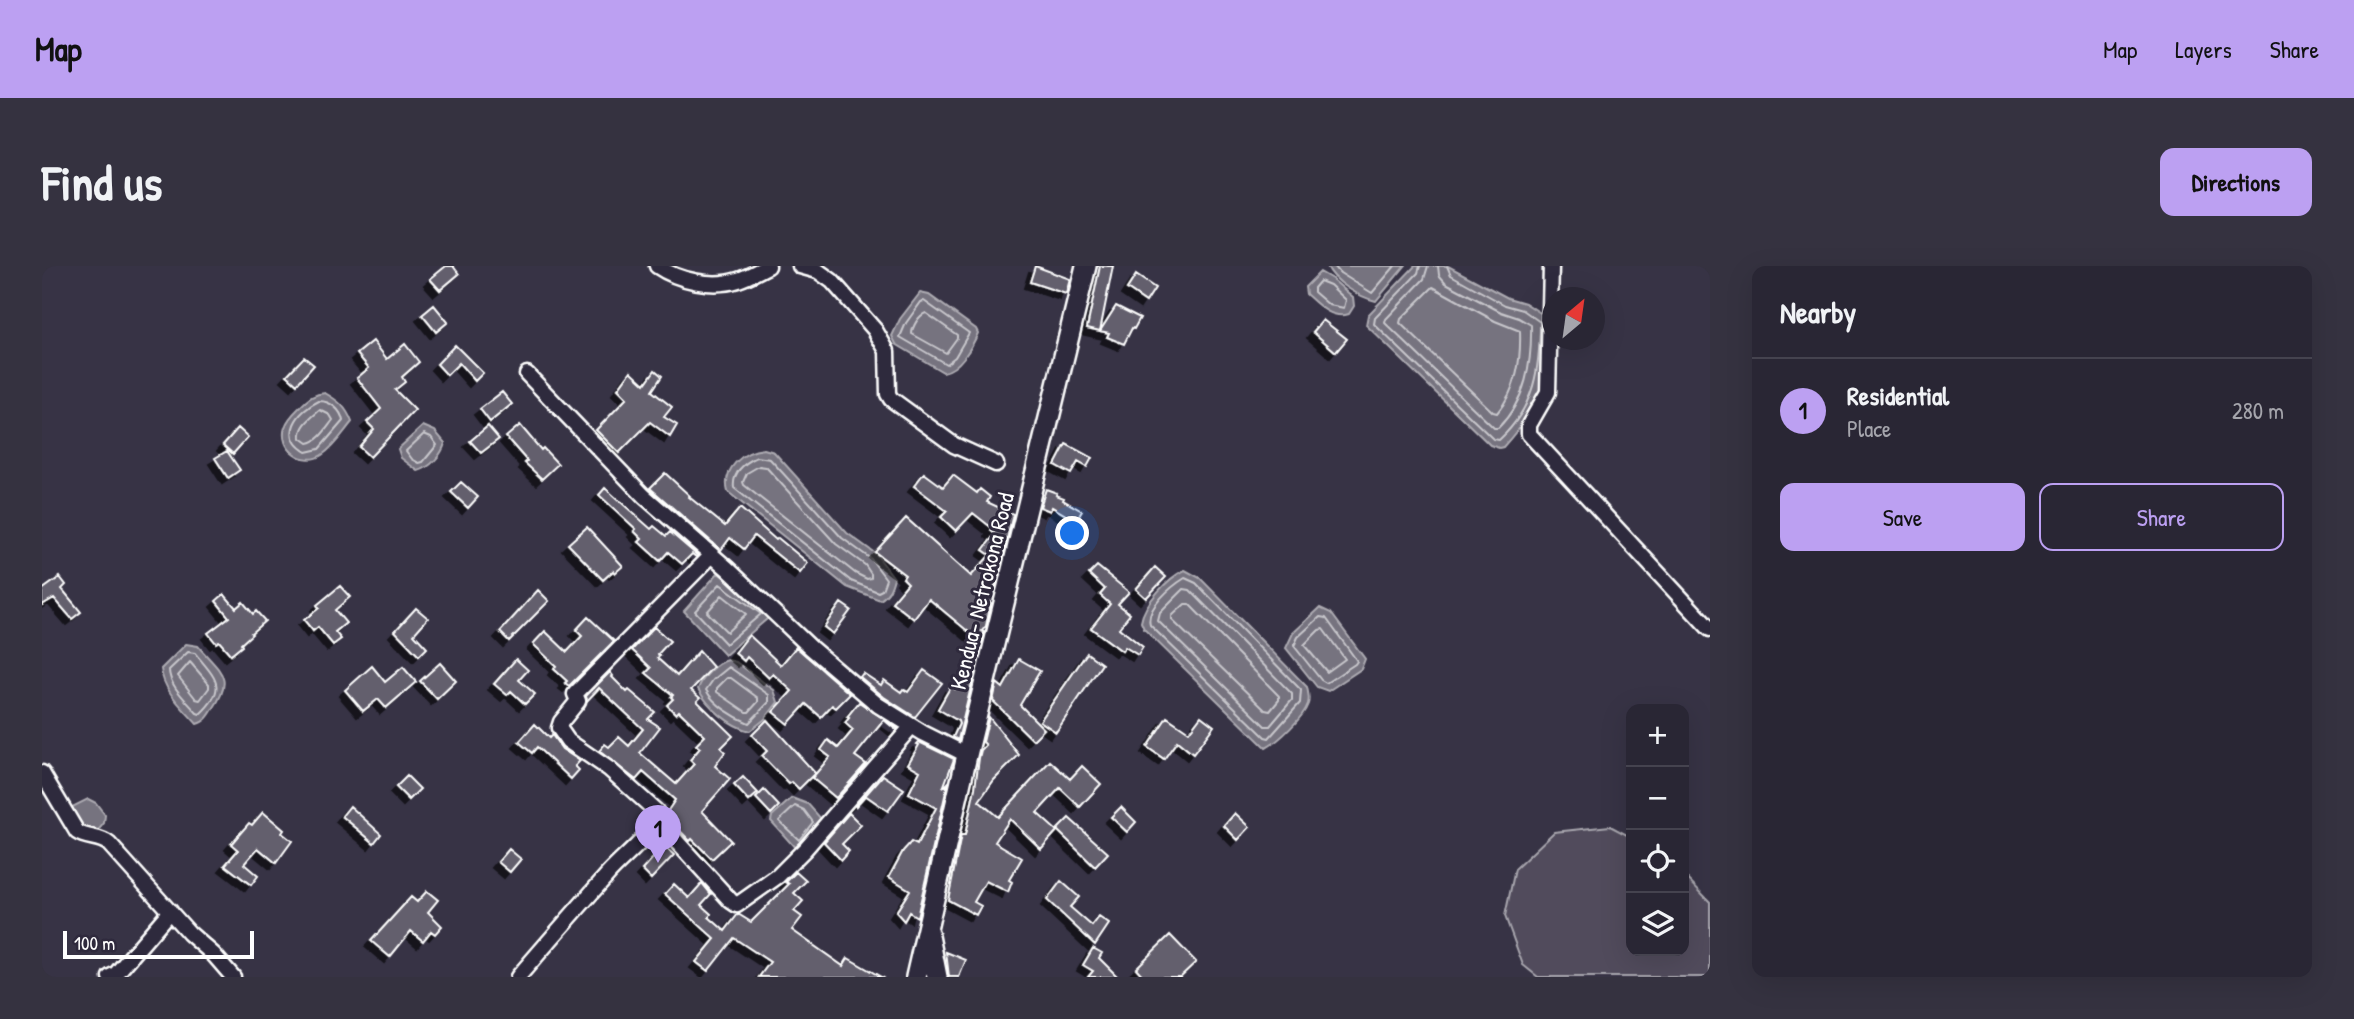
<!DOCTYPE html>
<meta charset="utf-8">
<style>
body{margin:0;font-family:"Patrick Hand",sans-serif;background:#353240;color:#f1f3f6}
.controls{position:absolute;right:21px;bottom:21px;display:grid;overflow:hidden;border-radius:14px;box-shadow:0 7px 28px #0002}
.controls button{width:63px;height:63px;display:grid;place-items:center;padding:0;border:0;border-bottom:2px solid #45434f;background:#292634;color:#f1f3f6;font:35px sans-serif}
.compass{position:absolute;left:1500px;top:21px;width:63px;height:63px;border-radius:50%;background:#292634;box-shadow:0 7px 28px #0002;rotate:29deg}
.scale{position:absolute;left:21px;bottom:18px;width:191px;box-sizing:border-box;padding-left:7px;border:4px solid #fff;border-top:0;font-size:19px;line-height:24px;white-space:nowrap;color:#fff;-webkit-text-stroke:5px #2f2a3d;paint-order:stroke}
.you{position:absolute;left:1031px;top:268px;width:24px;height:24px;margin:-18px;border:5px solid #fff;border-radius:50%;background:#1a73e8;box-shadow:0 0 0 10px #1a73e833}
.badge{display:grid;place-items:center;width:46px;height:46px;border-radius:50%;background:#bca0f2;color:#111;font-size:23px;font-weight:700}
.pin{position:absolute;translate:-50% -58px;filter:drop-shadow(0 2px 4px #0008)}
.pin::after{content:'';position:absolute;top:37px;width:24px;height:21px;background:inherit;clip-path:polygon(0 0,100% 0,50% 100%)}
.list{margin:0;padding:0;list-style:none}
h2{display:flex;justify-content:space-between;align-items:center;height:91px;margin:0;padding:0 28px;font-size:30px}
h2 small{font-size:23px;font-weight:400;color:#a5a5ac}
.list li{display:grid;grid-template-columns:46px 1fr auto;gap:21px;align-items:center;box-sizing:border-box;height:105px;padding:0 28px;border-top:2px solid #45434f}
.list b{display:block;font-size:26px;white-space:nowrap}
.list p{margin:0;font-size:23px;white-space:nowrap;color:#a5a5ac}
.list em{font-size:23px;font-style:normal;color:#a5a5ac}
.actions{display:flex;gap:14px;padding:21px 28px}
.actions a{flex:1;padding:16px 0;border:2px solid #bca0f2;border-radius:14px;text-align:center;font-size:24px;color:#bca0f2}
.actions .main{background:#bca0f2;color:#111}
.icon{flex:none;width:38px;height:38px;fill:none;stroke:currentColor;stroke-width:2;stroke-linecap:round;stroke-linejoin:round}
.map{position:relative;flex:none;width:1668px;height:711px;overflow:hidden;border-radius:14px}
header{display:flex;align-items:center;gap:42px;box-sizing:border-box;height:98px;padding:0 35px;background:#bca0f2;color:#111}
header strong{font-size:33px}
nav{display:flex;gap:38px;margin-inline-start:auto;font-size:24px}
.intro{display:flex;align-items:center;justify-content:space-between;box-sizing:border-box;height:168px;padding:0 42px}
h1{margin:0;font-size:49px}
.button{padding:18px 32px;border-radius:14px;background:#bca0f2;color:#111;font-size:24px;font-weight:700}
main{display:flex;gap:42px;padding:0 42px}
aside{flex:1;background:#292634;border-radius:14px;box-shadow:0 7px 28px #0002}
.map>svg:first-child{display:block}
</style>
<header>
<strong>Map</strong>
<nav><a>Map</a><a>Layers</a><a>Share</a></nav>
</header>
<div class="intro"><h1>Find us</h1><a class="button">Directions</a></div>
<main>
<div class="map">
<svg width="1668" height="711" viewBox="0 0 1668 711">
<defs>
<filter id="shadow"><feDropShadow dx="-6" dy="6" stdDeviation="0" flood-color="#0009"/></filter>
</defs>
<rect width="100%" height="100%" fill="#373345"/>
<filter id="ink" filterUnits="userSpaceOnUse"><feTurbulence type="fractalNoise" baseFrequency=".0143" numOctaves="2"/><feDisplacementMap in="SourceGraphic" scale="14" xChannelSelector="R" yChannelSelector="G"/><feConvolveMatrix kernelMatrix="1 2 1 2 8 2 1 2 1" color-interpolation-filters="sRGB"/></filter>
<g filter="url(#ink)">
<path fill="#514c5c" stroke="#a8a6ae" stroke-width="2" d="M1568,560l21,11v114h53v-76l26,27v75h-172l-15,-12 -18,-49 10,-47 39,-37z"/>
<path fill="#76737f" stroke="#adabb2" stroke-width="2" d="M1285,0h78l-29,35c-17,-4 -42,-19 -49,-35z
M1373,0h33l60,32 17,5 20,13c0,20 1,41 -1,60 -4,27 -24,52 -41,71l-4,1 -9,-3 -124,-120 2,-10z
M1278,6l12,7 21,18 1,9 -5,8c-17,6 -31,-9 -43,-20l-1,-7z
M878,27l9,2 47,34 2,4c-6,14 -19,37 -35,39l-47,-28 -4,-8 8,-17z
M283,127c14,8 21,14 27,29 -9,11 -18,25 -30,33 -18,12 -44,-6 -37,-28 3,-9 10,-15 16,-21 8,-8 13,-12 24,-13z
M381,160l12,5 10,12c-3,12 -15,25 -27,28l-17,-13 -3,-9z
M722,183l10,3 73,81 29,21 18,24c-3,11 -5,16 -14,22l-33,-13 -119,-95c-6,-23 14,-41 36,-43z
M1143,304l15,8 107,109c1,6 3,11 1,17 -5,14 -29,37 -42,44l-122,-119 -3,-7c3,-19 27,-44 44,-52z
M676,307l56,40 -49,42 -41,-44z
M1278,342l11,5 34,46 -4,10 -33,22 -11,-4 -31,-39 7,-15z
M144,378l12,2c22,26 37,31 15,63 -4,7 -8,13 -16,15 -14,-16 -34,-33 -36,-55z
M686,394l8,2 38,28 4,12 -13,17 -15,12c-21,-5 -42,-24 -52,-42 4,-11 18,-26 30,-29z
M750,532l16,6 14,16 -25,30 -26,-29 1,-5z
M46,533l8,4 9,12 -1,8 -8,10h-11l-17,-24z"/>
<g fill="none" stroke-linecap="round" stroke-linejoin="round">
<path stroke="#c8c7cc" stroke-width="2" d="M1292,0l6,7 32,20 23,-27
M1378,0l-2,7 -43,45 -1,6 119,115 6,1c36,-33 41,-72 41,-118l-17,-12 -18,-5 -54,-30 -4,-9
M1386,0l-4,13 -38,40 -1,4 109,105h4c28,-28 34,-64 33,-103l-12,-7 -18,-6 -55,-29 -7,-8 -1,-9
M1278,15l10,4 16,15 -2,8 -15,-3 -15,-13v-4z
M1391,21l62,34 25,10c1,30 -3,58 -23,82l-4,-1 -93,-89 1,-4z
M882,35l45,32 -14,24 -9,7 -46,-27 6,-14 15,-21z
M884,47l31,22v3l-11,15 -34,-19c0,-7 7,-19 14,-21z
M277,135c12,0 22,9 24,20l-24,28 -13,3c-27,-16 -9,-41 13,-51z
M278,144l10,5 3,5c-7,9 -14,21 -25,23l-7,-5c-2,-12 11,-21 19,-28z
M382,168l7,3 6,8 -14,17 -4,1 -7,-4 -6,-8z
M715,191l13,2 72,79 29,21 15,20 -4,11 -4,2 -27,-11 -117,-93c-2,-16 10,-25 23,-31z
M717,200l7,1 70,77 29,21 6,9v4l-4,1 -12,-6 -111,-88 -1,-3 4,-9z
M1143,312l11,5 105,107 -1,13 -31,35 -4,-1 -115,-112c-5,-17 22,-39 35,-47z
M678,318l41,30 -35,30 -31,-33z
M1142,323l6,1 102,104v6l-22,26h-5l-107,-105 2,-8z
M680,329l24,19 -19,18 -20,-20z
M1143,338h4l90,92v4l-9,11 -5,-1 -93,-90v-4z
M1278,351l6,1 31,43 -2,3 -29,19 -5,-3 -27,-34 4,-9z
M1281,363l22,30 -18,13 -23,-27 15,-15z
M146,386l7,1c20,25 34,34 5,61l-3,-1c-10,-12 -28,-27 -28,-43z
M148,396l19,22v4l-9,12 -4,-1 -18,-23z
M687,401l40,28v7l-20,21c-15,-6 -35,-18 -43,-33l7,-10z
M685,412h4l27,20v4l-9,10h-3l-29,-20v-4z
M753,540l9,4 9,12 -14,18 -20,-19z"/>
</g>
<path fill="#635f6d" stroke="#fff" stroke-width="2" filter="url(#shadow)" d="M404,0h7l6,8 -19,16 -10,-11z
M993,0l35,13 -4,15 -36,-12z
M1058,0h13l-13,65 -13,-3z
M1094,9l19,13 -9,14 -19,-13z
M392,39l14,17 -12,10 -14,-17z
M1074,40l24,12 -6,11 -2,-1 -8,16 -17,-7 2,-4 -9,-2z
M1281,54l24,19 -11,13 -23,-20z
M331,75l14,18 18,-15 14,18 -17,15 3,5 -10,8 20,20 -45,47 -11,-10 15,-18 -7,-7 14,-13 -24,-31 12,-10 -12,-14z
M413,79l28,28 -8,8 -16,-18 -12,12 -10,-11z
M262,91l10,8 -17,19 -10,-9z
M613,104l7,6 -10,15 20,16 -8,10 13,8 -7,12 -20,-15 -31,31 -23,-23 31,-32 -9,-9 13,-18 14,13z
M460,126l10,12 -22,18 -10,-13z
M478,159l21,25 2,-2 15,16 -16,15 -17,-16 2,-2 -21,-24z
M446,160l11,13 -18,14 -11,-12z
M196,162l10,9 -15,17 -10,-9z
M1024,178l26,14 -5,9 -9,-5 -7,12 -16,-9z
M185,185l13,19 -12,8 -13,-20z
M623,207l25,23 -1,1 36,29 15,-18 36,32 2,-2 30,25 -8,10 -46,-37 -10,13 -14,-11 -9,12 -71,-62z
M882,207l19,14 10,-12 24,18 3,-4 10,8 -3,5 26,12 -17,71 -11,12 6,6 -5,23 -4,5 2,1 -2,11 -53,-44 -15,20 -22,-17 16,-19 -5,-5 2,-3 -30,-23 31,-34 65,58 19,-21 -7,-5 12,-16 -4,-3 1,-3 -19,-15 -17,18 -15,-14 6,-6 -33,-25z
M419,216l17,15 -10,11 -17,-16z
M563,222l46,41 3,-3 12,10 4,-4 28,24 -2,1 -4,-3 -10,10 -14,-12 -8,9 -21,-19 3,-3 -8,-8 2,-2 -37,-34z
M1004,223l11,4 -1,2 8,3 -1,2 19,11 -6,10 -24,-14 -2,4 -10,-4z
M545,261l36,39 -8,7 -2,-2 -10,9 -35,-36z
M1055,300l32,26 -11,12 12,10 -11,14 24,19 -5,8 -13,-8 -3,4 -31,-23 19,-24 -10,-9 5,-6 -16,-15z
M1113,301l11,10 -20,21 -10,-9z
M18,311l6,8 -4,4 19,23 -9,7 -18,-21 -12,7v-15z
M298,320l10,11 -15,13 11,13 -11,9 6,7 -8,6 -15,-18 -5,4 -9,-11 15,-12 -2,-3z
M496,324l11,11 -40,40 -9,-9z
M182,328l12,14 7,-6 10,12 3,-3 9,10 -14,12 1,1 -11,10 1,2 -11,9 -12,-14 -3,2 -8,-10 21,-16 -13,-16z
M799,337l10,7 -18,24 -9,-7z
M374,342l12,10 -14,16 13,14 -8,8 -24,-25z
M546,351l26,24 -45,45 -4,-3 2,-2 -13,-12 2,-3 -23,-22 12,-13 22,21 15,-16 -6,-6z
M612,361l16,14 -12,13 2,2 -3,2 20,18 22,-25 14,16 -22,23 9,8 -3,3 36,35 -12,12 4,4 -10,14 15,13 -28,32 29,30 -19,18 -20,-20 -2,2 -23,-24v-5l8,-12 -32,-28 -7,8 -37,-29 6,-7 4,3 10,-10 10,9 14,-17 -44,-41 -12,13 -1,-5 24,-24 3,4 -1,1 15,15 2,-2 26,22 -7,7 12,8 -20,26 36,31 18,-20 -4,-4 10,-12 -4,-3 9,-9 -26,-25 -3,3 -9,-9 6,-6 -2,-2 2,-2 -27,-22 5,-5 -19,-18z
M707,369l32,30 15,-18 54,47 -14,14 -4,-3 -11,12 -15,-13 -18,20 -15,-12 19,-21 -19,-17 -4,4 -22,-21 -3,4 -9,-8z
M1045,387l15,11 -46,68 -16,-11z
M935,388h2l-21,86 -5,-3 6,-13 -1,-3 -20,-12 13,-23 4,3 6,-9 5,3z
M474,393l12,11 -9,10 16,14 -10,10 -14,-13 -4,4 -13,-11z
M977,393l21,12 -20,34 24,24 -11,11 -40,-39 4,-18 6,5z
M398,397l16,18 -19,18 -17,-18z
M330,400l13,16 18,-15 13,15 -30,26 -8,-9 -15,12 -18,-21z
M882,404l18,13 -27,34 -31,-20 -24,-20 3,-4 18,12 3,-5 17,12 2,-3 5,3z
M817,436l38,26 -1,2 -12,-10 -29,36 11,8 -30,34 -24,-20 18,-21 -9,-7 7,-10 10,8 15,-18 -8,-7 4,-5 -2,-1z
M1159,450l13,10 -21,28 -16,-13 -13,18 -17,-12 20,-30 22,15z
M947,451l30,38 -25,25 -15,21 19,16 52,-56 20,18 12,-13 19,18 -21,23 -20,-19 -23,25 20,18 -16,18 -31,-30 -15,23 27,16 -13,22 3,2 -4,10 -22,-11 -12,21 7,4 -5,9 -28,-15 13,-65h4l10,-47 4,-30 2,-8 5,-5 -3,-3z
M725,454l48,53 -16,16 -7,-7 -3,2 -27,-28 5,-5 -15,-16z
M493,458l14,14 3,-3 10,14 18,12 -5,5 4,4 -8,9 -34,-32 -5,6 -13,-11z
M877,476l35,17 -11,29 5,-5 -31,134 -8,-5 -5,9 -8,-9 14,-22 -21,-13 14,-26 8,-9 6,3 19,-37 -27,-15 11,-22 -12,-7 11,-19 -2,-1z
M841,509l21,14 -16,22 -23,-16 -10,12z
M365,510l13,13 -11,11 -13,-13z
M701,511l15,16 -9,8 -15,-16z
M722,524l15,16 -8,8 -15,-16z
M308,540l31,28 -7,9 -32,-27z
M1079,541l15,15 -9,10 -16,-15z
M221,546l21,18 -2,3 10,8 -16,22 -18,-15 -14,16 14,12 -7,9 -26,-20 13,-15 -7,-6 18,-21 3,2z
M807,547l12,12 -19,19 7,7 -8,9 -17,-18z
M1193,547l15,14 -12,13 -14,-14z
M1027,552l39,35 -13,14 -38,-37z
M622,580l10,9 -23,24 -9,-9z
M467,583l12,10 -11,13 -12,-10z
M754,606l10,9 -12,12 9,8 -9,10 8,6 -10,13 51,36 5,-8 33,19h-122l11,-15 -36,-24 -26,33 -12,-9 19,-23 -50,-45 9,-10 15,14 13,-15 9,11 -10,11 10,9 -2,3 16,14 13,-17 13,8 38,-38 -3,-2z
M1019,615l18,16 -9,10 22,19 7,-9 10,7 -14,21 -48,-45z
M385,625l11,9 -10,12 14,14 -7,8 -4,-3 -8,10 -12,-10 -21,26 -19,-16 40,-44 6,5z
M1128,669l26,27 -16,15h-36l-8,-9z
M1051,682l9,5 -3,5 19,19h-30l5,-6 -10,-6z
M904,686l20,8 -7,17h-10z"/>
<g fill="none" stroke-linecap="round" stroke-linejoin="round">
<defs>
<path id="minor" d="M615,0c22,15 56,22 81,14 10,-3 20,-9 30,-14
M758,0l18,5 14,10 43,49 12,21 1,43 3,5 63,46 42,19
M1509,0l-3,126 -19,33v9l181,195
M485,108l117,122 83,72 84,80 67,57 45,28 44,22
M0,507l35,59c10,7 23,4 32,12l80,89 25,22 19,22
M615,554l74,81 6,4 41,-29 27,-27 107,-123
M68,711l6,-3 54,-63
M476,711c30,-35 60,-69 90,-103 16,-18 42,-36 50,-58l-2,-5 -47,-42 -41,-28 -9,-13 2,-6 17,-21 -3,-7 137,-139"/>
<path id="major" d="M887,670l8,41
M874,711l51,-222 119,-489"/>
</defs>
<use href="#minor" stroke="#fff" stroke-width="19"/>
<use href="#major" stroke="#fff" stroke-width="24"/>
<use href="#minor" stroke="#2f2a3d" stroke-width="14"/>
<use href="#major" stroke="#2f2a3d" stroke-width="19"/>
</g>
</g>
<g text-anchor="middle" stroke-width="6" stroke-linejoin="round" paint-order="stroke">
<g font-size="23" fill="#fff" stroke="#2f2a3d">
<text transform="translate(940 325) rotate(-76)" y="8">Kendua- Netrokona Road</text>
</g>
</g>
</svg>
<div class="controls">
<button>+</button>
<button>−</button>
<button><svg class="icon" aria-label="locate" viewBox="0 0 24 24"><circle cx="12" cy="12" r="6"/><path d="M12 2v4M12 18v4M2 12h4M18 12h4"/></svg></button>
<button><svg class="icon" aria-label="layers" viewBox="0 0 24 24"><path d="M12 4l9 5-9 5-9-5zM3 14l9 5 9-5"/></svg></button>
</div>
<svg class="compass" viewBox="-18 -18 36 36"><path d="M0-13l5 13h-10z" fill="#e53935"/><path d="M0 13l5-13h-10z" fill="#a5a5ac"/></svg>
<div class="scale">100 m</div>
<div class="you"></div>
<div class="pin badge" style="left:616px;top:597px">1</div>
</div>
<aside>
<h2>Nearby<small></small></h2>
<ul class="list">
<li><span class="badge">1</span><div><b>Residential</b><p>Place</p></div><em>280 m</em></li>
</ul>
<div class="actions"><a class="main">Save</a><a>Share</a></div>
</aside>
</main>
